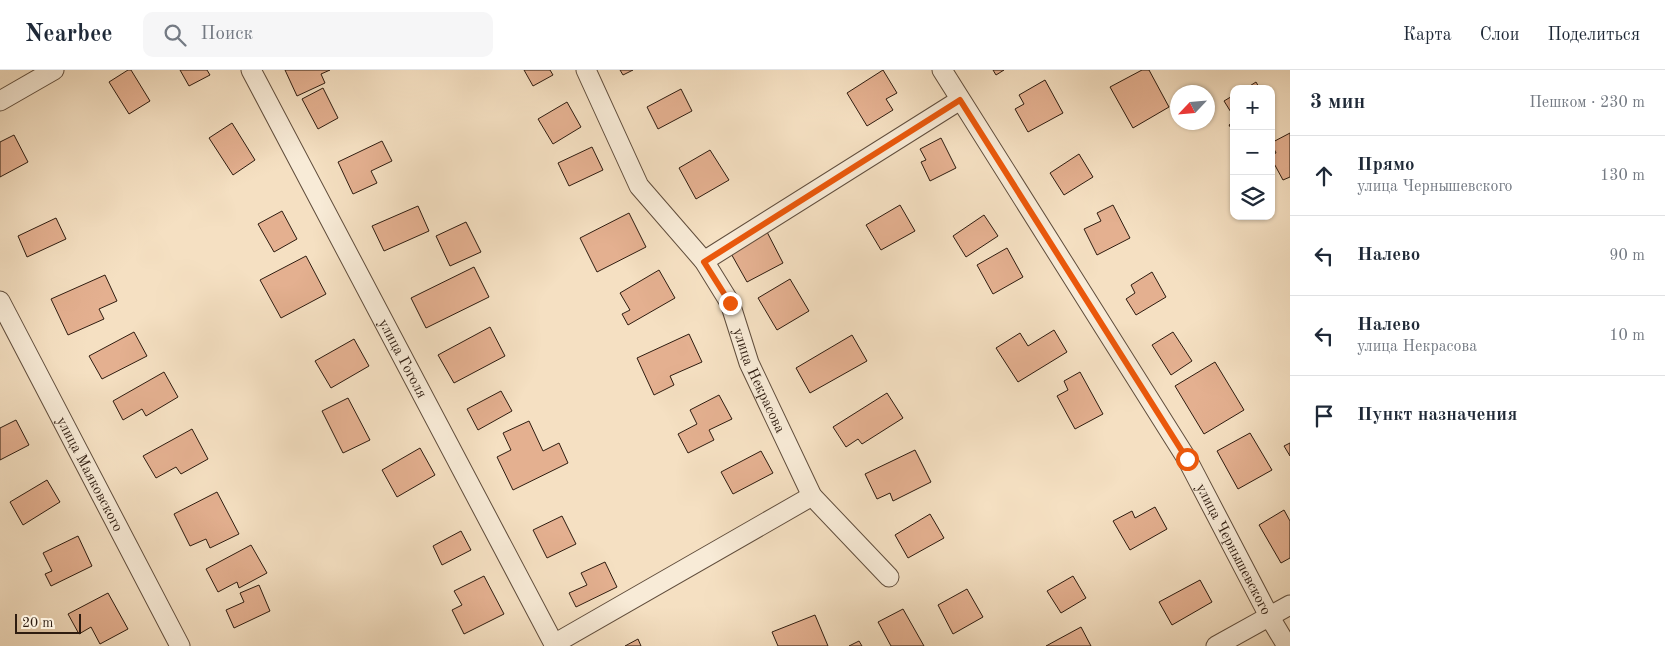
<!DOCTYPE html>
<html lang="ru">
<meta charset="utf-8">
<style>
body{margin:0;font-family:"Old Standard TT",serif;background:#f6f6f7;color:#1f2937}
.controls{position:absolute;right:15px;top:15px;display:grid;overflow:hidden;border-radius:10px;box-shadow:0 1px 4px #0004}
.controls button{width:45px;height:45px;display:grid;place-items:center;padding:0;border:0;border-bottom:1px solid #e0e1e3;background:#fff;color:#1f2937;font:25px sans-serif}
.compass{position:absolute;left:1170px;top:15px;width:45px;height:45px;border-radius:50%;background:#fff;box-shadow:0 1px 4px #0004;rotate:244deg}
.scale{position:absolute;left:15px;bottom:12px;width:66px;box-sizing:border-box;padding-left:5px;border:2px solid #2e1c10;border-top:0;font-size:14px;line-height:18px;white-space:nowrap;color:#2e1c10;-webkit-text-stroke:4px #f8ebd7;paint-order:stroke}
.stop{position:absolute;width:15px;height:15px;margin:-11px;border:4px solid #ea580c;border-radius:50%;background:#fff}
.stop.end{background:#ea580c;border-color:#fff;box-shadow:0 1px 5px #0008}
.list{margin:0;padding:0;list-style:none}
h2{display:flex;justify-content:space-between;align-items:center;height:65px;margin:0;padding:0 20px;font-size:21px}
h2 small{font-size:16px;font-weight:400;color:#747a83}
.list li{display:grid;grid-template-columns:32px 1fr auto;gap:15px;align-items:center;box-sizing:border-box;height:80px;padding:0 20px;border-top:1px solid #e0e1e3}
.list b{display:block;font-size:19px;white-space:nowrap}
.list p{margin:0;font-size:16px;white-space:nowrap;color:#747a83}
.list em{font-size:16px;font-style:normal;color:#747a83}
.icon{flex:none;width:28px;height:28px;fill:none;stroke:currentColor;stroke-width:2;stroke-linecap:round;stroke-linejoin:round}
.map{position:relative;flex:none;width:1290px;height:576px;overflow:hidden}
header{display:flex;align-items:center;gap:30px;box-sizing:border-box;height:70px;padding:0 25px;background:#fff;border-bottom:1px solid #e0e1e3}
header strong{font-size:24px}
nav{display:flex;gap:28px;margin-inline-start:auto;font-size:18px}
.search{width:350px;height:45px;background:#f6f6f7;display:flex;align-items:center;gap:12px;box-sizing:border-box;padding:0 18px;border-radius:10px;color:#747a83;font-size:19px}
main{display:flex}
aside{flex:1;background:#fff}
.map>svg:first-child{display:block}
</style>
<header>
<strong>Nearbee</strong>
<div class="search"><svg class="icon" aria-label="search" viewBox="0 0 24 24"><circle cx="10" cy="10" r="6"/><path d="M15 15l6 6"/></svg>Поиск</div>
<nav><a>Карта</a><a>Слои</a><a>Поделиться</a></nav>
</header>
<main>
<div class="map">
<svg width="1290" height="576" viewBox="0 0 1290 576">
<rect width="100%" height="100%" fill="#f5e0c2"/>
<filter id="stains"><feTurbulence type="fractalNoise" baseFrequency=".004" numOctaves="4"/><feColorMatrix values="0 0 0 0 .2 0 0 0 0 .09 0 0 0 0 .02 0 0 0 .5 -.17"/></filter>
<radialGradient id="worn" r=".72"><stop offset=".6" stop-color="#630" stop-opacity="0"/><stop offset="1" stop-color="#630" stop-opacity=".3"/></radialGradient>
<path fill="#e4b090" stroke="#2e1c10" d="M128,0h3l19,31 -21,13 -20,-32z
M180,0h27l3,5 -21,11z
M285,0h45l-9,4 4,9 -28,13z
M524,0h26l3,5 -20,11z
M620,0h13l-10,5z
M883,0l14,23 -11,6 7,11 -26,16 -20,-33z
M993,0h11l-8,5z
M1142,0h7l20,37 -36,21 -23,-41z
M1045,10l18,33 -35,19 -13,-23 9,-5 -5,-9z
M1256,12l4,7h-15z
M323,18l15,30 -20,11 -16,-30z
M681,19l11,22 -34,18 -11,-22z
M1234,25v22l-10,-16z
M567,32l14,25 -28,17 -15,-25z
M1234,52v11l-5,-8z
M232,53l23,37 -22,15 -24,-37z
M1290,63v44l-7,3 -12,-22v-3l5,-2 -5,-10z
M14,65l14,27 -28,15v-35z
M941,68l15,30 -26,13 -9,-19 5,-2 -6,-11z
M382,71l10,20 -21,10 6,12 -24,11 -15,-32z
M592,77l11,23 -34,16 -11,-23z
M710,80l19,30 -33,19 -17,-31z
M1079,84l14,23 -29,18 -14,-22z
M900,135l15,26 -34,19 -15,-25z
M1113,135l17,33 -33,17 -13,-26 17,-8 -4,-8z
M418,136l11,25 -45,20 -12,-25z
M282,141l15,28 -23,13 -16,-28z
M629,143l17,34 -49,25 -17,-34z
M984,145l14,21 -32,21 -13,-21z
M56,148l10,21 -39,18 -9,-21z
M466,152l15,30 -31,14 -14,-30z
M766,160l17,33 -36,19 -18,-32z
M1007,178l16,29 -30,17 -16,-29z
M306,186l20,38 -45,24 -21,-38z
M474,197l15,30 -63,31 -15,-30z
M659,200l16,28 -47,27 -6,-11 8,-4 -10,-17z
M1152,202l14,25 -30,18 -10,-16 9,-6 -4,-8z
M105,205l12,26 -18,8 5,10 -36,16 -17,-36z
M790,209l19,32 -32,19 -19,-32z
M490,257l15,29 -51,27 -16,-28z
M1054,260l13,22 -49,30 -22,-34 24,-15 8,13z
M134,262l13,24 -45,23 -13,-23z
M1173,262l19,29 -21,14 -19,-30z
M689,264l13,28 -32,14 4,9 -20,10 -17,-37z
M852,265l15,26 -57,32 -14,-25z
M354,269l15,27 -38,22 -16,-27z
M1215,292l29,48 -40,24 -29,-48z
M164,302l14,25 -32,19 -4,-7 -19,11 -10,-19z
M1080,302l23,42 -28,15 -18,-33 11,-6 -4,-9z
M501,321l11,20 -34,19 -11,-21z
M887,323l16,25 -41,26 -4,-5 -12,8 -13,-20z
M719,325l13,24 -23,11 5,10 -26,13 -10,-19 19,-10 -7,-14z
M348,328l22,42 -27,13 -21,-42z
M16,350l13,25 -29,15v-32z
M529,351l14,30 16,-8 9,20 -55,27 -16,-33 14,-7 -8,-17z
M192,359l16,30 -27,15 -5,-7 -20,11 -13,-22z
M1250,363l22,37 -34,19 -21,-38z
M1290,373v13l-6,-10z
M420,378l15,27 -38,22 -15,-27z
M915,380l16,32 -38,19 -3,-8 -13,6 -12,-25z
M761,381l12,22 -40,21 -12,-22z
M47,410l13,22 -37,23 -13,-23z
M217,422l22,42 -29,14 -4,-9 -16,7 -16,-32z
M1155,437l12,22 -37,21 -17,-29 19,-10 3,7z
M1284,440l6,11v37l-9,5 -22,-38z
M930,444l14,24 -36,20 -13,-23z
M562,446l14,28 -29,14 -14,-28z
M461,461l10,19 -29,15 -9,-19z
M78,466l14,30 -41,20 -6,-12 7,-3 -9,-18z
M251,475l16,28 -28,15 -2,-6 -19,10 -12,-23z
M605,492l12,25 -41,20 -7,-14 18,-8 -6,-12z
M484,506l20,38 -40,20 -12,-24 10,-5 -8,-14z
M1073,506l13,22 -25,15 -14,-22z
M1200,510l12,22 -40,23 -13,-23z
M259,515l11,26 -36,17 -8,-18 18,-8 -4,-9z
M967,519l16,28 -30,17 -15,-29z
M108,523l20,36 -28,15 -9,-17 -12,7 -11,-20z
M903,539l21,37h-33l-13,-24z
M815,545l13,31h-50l-6,-14z
M1081,557l10,19h-45z
M638,569l3,7h-16z
M859,571l3,5h-13z"/>
<g fill="none" stroke-linecap="round" stroke-linejoin="round">
<defs>
<g id="street">
<path id="s1" d="M251,0l304,576"/>
<path id="s2" d="M586,0l53,116 65,75 26,42 19,60 63,133 77,81"/>
<path id="s3" d="M942,0l245,389 82,157 18,30"/>
<path d="M0,31l54,-31"/>
<path d="M704,191l256,-161"/>
<path id="s4" d="M0,231l180,345"/>
<path d="M554,574l258,-148"/>
<path d="M1216,576l74,-41"/>
</g>
</defs>
<use href="#street" stroke="#604d3c" stroke-width="21"/>
<use href="#street" stroke="#f8ebd7" stroke-width="19"/>
</g>
<g fill="none" stroke-linecap="round" stroke-linejoin="round">
<path stroke="#ea580c" stroke-width="6" d="M730,233l-26,-41 256,-162 227,359"/>
</g>
<g text-anchor="middle" stroke-width="4" stroke-linejoin="round" paint-order="stroke">
<g font-size="15" fill="#2e1c10" stroke="#f8ebd7">
<text dy="5" stroke="none"><textPath href="#s1" startOffset="326">улица Гоголя</textPath></text>
<text dy="5" stroke="none"><textPath href="#s2" startOffset="359">улица Некрасова</textPath></text>
<text dy="5" stroke="none"><textPath href="#s4" startOffset="195">улица Маяковского</textPath></text>
<text dy="5" stroke="none"><textPath href="#s3" startOffset="561">улица Чернышевского</textPath></text>
</g>
</g>
<rect width="100%" height="100%" filter="url(#stains)"/>
<rect width="100%" height="100%" fill="url(#worn)"/>
</svg>
<div class="controls">
<button>+</button>
<button>−</button>
<button><svg class="icon" aria-label="layers" viewBox="0 0 24 24"><path d="M12 4l9 5-9 5-9-5zM3 14l9 5 9-5"/></svg></button>
</div>
<svg class="compass" viewBox="-18 -18 36 36"><path d="M0-13l5 13h-10z" fill="#e53935"/><path d="M0 13l5-13h-10z" fill="#747a83"/></svg>
<div class="scale">20 m</div>
<div class="stop" style="left:1187px;top:389px"></div>
<div class="stop end" style="left:730px;top:233px"></div>
</div>
<aside>
<h2>3 мин<small>Пешком · 230 m</small></h2>
<ul class="list">
<li><svg class="icon" aria-label="ahead" viewBox="0 0 24 24"><path d="M12 20V5M6 11l6-6 6 6"/></svg><div><b>Прямо</b><p>улица Чернышевского</p></div><em>130 m</em></li>
<li><svg class="icon" aria-label="left" viewBox="0 0 24 24"><path d="M17 20v-9H6M10 6l-5 5 5 5"/></svg><div><b>Налево</b></div><em>90 m</em></li>
<li><svg class="icon" aria-label="left" viewBox="0 0 24 24"><path d="M17 20v-9H6M10 6l-5 5 5 5"/></svg><div><b>Налево</b><p>улица Некрасова</p></div><em>10 m</em></li>
<li><svg class="icon" aria-label="arrive" viewBox="0 0 24 24"><path d="M6 21V4h12l-3 4 3 4H6"/></svg><div><b>Пункт назначения</b></div></li>
</ul>
</aside>
</main>
